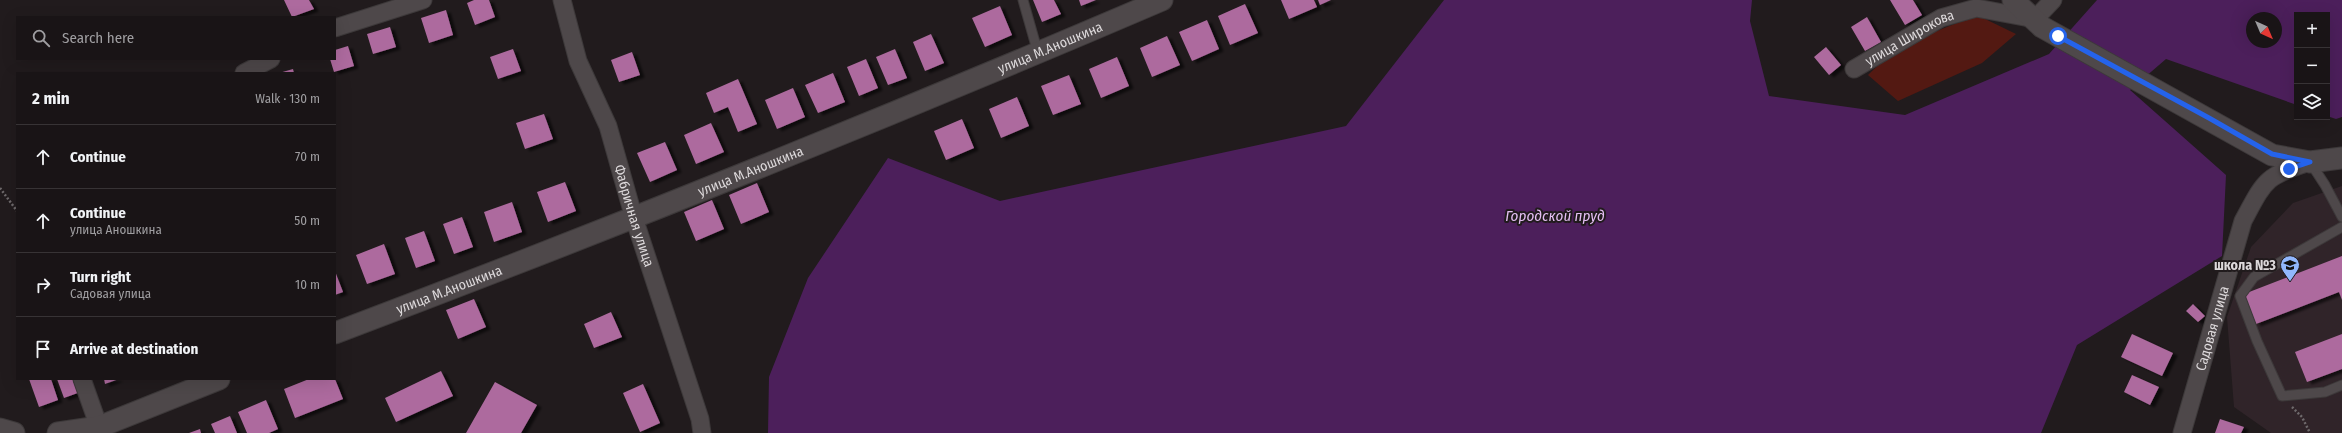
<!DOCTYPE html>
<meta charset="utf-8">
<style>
body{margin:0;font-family:"Fira Sans Condensed",sans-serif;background:#221d1f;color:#f1f3f6}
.controls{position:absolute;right:12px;top:12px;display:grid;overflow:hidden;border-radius:0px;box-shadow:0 4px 16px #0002}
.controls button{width:36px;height:36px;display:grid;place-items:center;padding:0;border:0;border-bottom:1px solid #373335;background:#191416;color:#f1f3f6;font:20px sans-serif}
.compass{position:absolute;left:2246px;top:12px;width:36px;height:36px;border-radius:50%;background:#191416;box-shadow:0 4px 16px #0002;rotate:136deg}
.stop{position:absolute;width:12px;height:12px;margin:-9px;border:3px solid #2563eb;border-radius:50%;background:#fff}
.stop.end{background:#2563eb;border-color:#fff;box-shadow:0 1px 4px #0008}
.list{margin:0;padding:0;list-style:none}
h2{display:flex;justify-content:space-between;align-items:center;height:52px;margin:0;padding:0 16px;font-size:17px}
h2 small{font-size:13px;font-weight:400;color:#9f9ea1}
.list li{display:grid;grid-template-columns:26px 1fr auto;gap:12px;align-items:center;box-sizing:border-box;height:64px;padding:0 16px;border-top:1px solid #373335}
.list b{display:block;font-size:15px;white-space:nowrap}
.list p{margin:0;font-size:13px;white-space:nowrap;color:#9f9ea1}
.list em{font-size:13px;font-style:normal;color:#9f9ea1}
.icon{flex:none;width:22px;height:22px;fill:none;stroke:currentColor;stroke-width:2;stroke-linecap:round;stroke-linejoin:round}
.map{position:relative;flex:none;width:2342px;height:433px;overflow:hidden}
.search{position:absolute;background:#191416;box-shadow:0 4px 16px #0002;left:16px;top:16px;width:320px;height:44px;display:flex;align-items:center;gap:10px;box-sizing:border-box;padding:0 14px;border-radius:0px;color:#9f9ea1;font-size:15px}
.panel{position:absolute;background:#191416;box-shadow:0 4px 16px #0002;left:16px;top:72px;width:320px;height:308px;border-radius:0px}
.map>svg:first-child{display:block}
</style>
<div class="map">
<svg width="2342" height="433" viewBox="0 0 2342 433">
<defs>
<filter id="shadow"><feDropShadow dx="4.5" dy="2.5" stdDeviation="1" flood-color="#0009"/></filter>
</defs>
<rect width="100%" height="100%" fill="#211b1d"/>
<path fill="#302429" d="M2342,186v247h-71l-37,-26 -7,-90 24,-70 42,-44z"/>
<path fill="#531912" d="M1979,16l37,18 -34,29 -84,38 -30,-26c31,-31 70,-46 111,-59z"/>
<path fill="#4c1f5b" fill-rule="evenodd" d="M1444,0h308l-2,21 19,75 136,19 144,-61 48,-54h245v117l-6,2 -9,-3v-101h-30v90l-131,-46 -36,31 96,85 -4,81 -145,89 -36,88h-1273l1,-56 39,-99 80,-120 112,43 346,-75zM2252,18h24v24h-24z"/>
<path fill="#ad6a9e" filter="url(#shadow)" d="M284,0h25l5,9 -22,8z
M474,0h15l6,17 -20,8 -8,-22z
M1033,0h21l7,14 -19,8z
M1079,0h17l-15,6z
M1281,0h33l3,7 -28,12z
M1318,0h13l-11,5z
M1890,0h23l9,15 -17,10z
M1245,4l13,29 -28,12 -12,-29z
M1000,6l12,29 -27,12 -13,-29z
M446,10l7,25 -24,8 -8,-25z
M1867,17l14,25 -16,9 -14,-24z
M1207,20l12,29 -27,12 -13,-29z
M390,27l6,20 -23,7 -6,-20z
M931,34l13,29 -19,8 -12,-29z
M1167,36l13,29 -28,12 -12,-29z
M348,46l6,20 -20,6 -4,-13h5v-9z
M1826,47l15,18 -12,10 -15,-18z
M513,49l8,22 -23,8 -8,-22z
M895,49l12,29 -19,7 -12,-28z
M632,52l8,23 -21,7 -8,-22z
M1117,57l12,29 -28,12 -12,-29z
M866,59l12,29 -19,8 -12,-29z
M293,69l1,4h-15z
M833,73l12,29 -27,11 -13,-28z
M1069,75l12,29 -28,11 -12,-29z
M738,79l19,45 -19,8 -10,-25 -14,6 -8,-20z
M793,88l12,29 -28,12 -12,-29z
M1017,97l12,29 -28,12 -12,-29z
M544,114l9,25 -28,10 -9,-26z
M962,119l12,29 -28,12 -12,-29z
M711,123l13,29 -28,12 -12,-29z
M665,142l12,28 -27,12 -13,-29z
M565,182l11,29 -28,11 -11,-30z
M757,183l12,29 -28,12 -12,-29z
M712,200l12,29 -28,12 -12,-29z
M512,202l10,30 -28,10 -10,-30z
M462,217l11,30 -19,7 -11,-30z
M424,231l11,30 -19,7 -11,-30z
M384,244l11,30 -28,10 -11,-29z
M2342,256v44l-3,-8 -83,32 -12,-30z
M335,271l8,21 -8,3z
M474,299l12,28 -28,12 -12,-29z
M2193,304l12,12 -7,6 -12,-11z
M611,312l11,25 -28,11 -10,-24z
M2132,334l41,19 -11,23 -41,-19z
M2342,334v35l-35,13 -12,-30z
M441,371l12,25 -57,26 -11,-24z
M2132,375l27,12 -9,18 -26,-13z
M29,379h22l7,21 -19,7z
M57,379h22l4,12 -19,7z
M104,379h15l-14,5z
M309,379h26l8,20 -48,19 -11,-29z
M495,382l42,23 -16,28h-55z
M643,384l17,39 -20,9 -17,-39z
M266,400l12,29 -9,4h-22l-9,-21z
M230,416l7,17h-22l-4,-9z
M2220,419l24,8 -3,6h-26z
M200,429l1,4h-12z"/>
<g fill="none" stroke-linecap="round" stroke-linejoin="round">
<defs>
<path id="service" d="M1023,0l15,53
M2310,162l15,23 17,32
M2342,227l-88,50 -14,19 17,45 25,55 43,-4 17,-7"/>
<g id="minor">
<path id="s1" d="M562,0l16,61 30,65 26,92 66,201 2,14"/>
<path d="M335,28l88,-28"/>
<path id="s2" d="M1854,69l87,-51 35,-10 59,11 18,-19"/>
<path d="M244,73l27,-14"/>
<path d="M82,379l17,48"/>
<path id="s3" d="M2182,433l61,-212c22,-41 22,-45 67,-59"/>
</g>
<g id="tertiary">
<path d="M2013,0l29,27 230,128 38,7 32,-4"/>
<path id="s4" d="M335,333c278,-105 554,-216 827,-333"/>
<path d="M0,429l14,4"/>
<path d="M58,433l41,-6 120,-48"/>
</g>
</defs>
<use href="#service" stroke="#3d393a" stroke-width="11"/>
<use href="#minor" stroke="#3d393a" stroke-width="19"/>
<use href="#tertiary" stroke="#3d393a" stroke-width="23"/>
<path stroke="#6e696b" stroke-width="2.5" stroke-dasharray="2 2" stroke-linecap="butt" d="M0,188l17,23
M2292,407l10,10 8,16"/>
<use href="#service" stroke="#4e484a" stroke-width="9"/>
<use href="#minor" stroke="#4e484a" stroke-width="17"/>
<use href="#tertiary" stroke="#4e484a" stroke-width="21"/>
</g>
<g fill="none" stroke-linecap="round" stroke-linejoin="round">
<path stroke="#2563eb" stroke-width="5" d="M2058,36l151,82 63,36 38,8 -21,7"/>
</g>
<defs>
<symbol id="school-pin" viewBox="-11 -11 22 30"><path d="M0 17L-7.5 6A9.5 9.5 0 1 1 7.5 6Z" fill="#91b8fd" stroke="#211b1d"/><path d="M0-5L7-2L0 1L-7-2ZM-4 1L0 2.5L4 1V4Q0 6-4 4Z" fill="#111"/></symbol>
</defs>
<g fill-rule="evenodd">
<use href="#school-pin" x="2279" y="254" width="22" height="30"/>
</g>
<g text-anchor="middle" stroke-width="4" stroke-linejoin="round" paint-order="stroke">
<g font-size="14" fill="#ddd9db" stroke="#211b1d">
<text dy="5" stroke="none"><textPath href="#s2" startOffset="64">улица Широкова</textPath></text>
<text dy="5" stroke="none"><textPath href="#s4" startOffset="770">улица М.Аношкина</textPath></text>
<text dy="5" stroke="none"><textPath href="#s4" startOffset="446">улица М.Аношкина</textPath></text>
<text dy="5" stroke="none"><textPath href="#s1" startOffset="228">Фабричная улица</textPath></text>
<text dy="5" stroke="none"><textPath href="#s4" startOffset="122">улица М.Аношкина</textPath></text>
<text dy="5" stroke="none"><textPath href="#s3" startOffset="109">Садовая улица</textPath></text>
</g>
<g font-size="14" font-weight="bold" fill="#ddd9db" stroke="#211b1d" text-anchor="end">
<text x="2276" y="270">школа №3</text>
</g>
<g font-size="15" font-style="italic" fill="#e5bff4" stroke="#211b1d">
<text x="1555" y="221">Городской пруд</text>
</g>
</g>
</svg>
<div class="controls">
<button>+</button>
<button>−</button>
<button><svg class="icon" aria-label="layers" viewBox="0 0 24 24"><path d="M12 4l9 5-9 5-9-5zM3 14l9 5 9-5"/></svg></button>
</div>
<svg class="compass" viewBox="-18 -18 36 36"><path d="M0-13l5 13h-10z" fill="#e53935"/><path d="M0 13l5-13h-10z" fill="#9f9ea1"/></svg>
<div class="stop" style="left:2058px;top:36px"></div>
<div class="stop end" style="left:2289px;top:169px"></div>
<div class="search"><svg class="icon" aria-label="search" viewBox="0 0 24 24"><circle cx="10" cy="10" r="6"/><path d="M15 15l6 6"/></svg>Search here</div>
<section class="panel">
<h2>2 min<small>Walk · 130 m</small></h2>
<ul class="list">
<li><svg class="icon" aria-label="ahead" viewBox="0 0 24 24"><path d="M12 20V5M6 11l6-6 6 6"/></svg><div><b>Continue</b></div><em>70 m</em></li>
<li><svg class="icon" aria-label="ahead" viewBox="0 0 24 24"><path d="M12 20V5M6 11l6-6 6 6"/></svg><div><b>Continue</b><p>улица Аношкина</p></div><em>50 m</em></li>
<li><svg class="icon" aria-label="right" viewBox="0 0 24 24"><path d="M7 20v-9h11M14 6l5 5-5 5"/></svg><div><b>Turn right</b><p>Садовая улица</p></div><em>10 m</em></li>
<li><svg class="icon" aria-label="arrive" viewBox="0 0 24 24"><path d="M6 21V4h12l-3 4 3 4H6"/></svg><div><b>Arrive at destination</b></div></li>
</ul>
</section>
</div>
